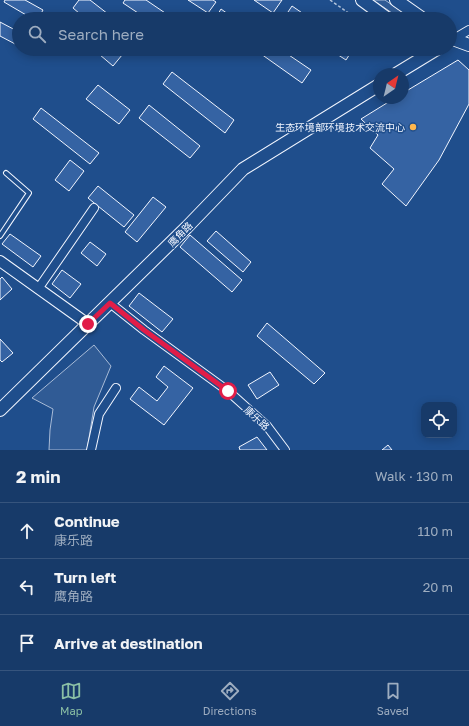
<!DOCTYPE html>
<meta charset="utf-8">
<style>
body{margin:0;font-family:"Golos Text","Noto Sans SC",sans-serif;background:#20416f;color:#f1f3f6}
.controls{position:absolute;right:12px;bottom:12px;display:grid;overflow:hidden;border-radius:8px;box-shadow:0 2px 10px #0003}
.controls button{width:36px;height:36px;display:grid;place-items:center;padding:0;border:0;border-bottom:1px solid #36547d;background:#173a69;color:#f1f3f6;font:20px sans-serif}
.compass{position:absolute;left:373px;top:68px;width:36px;height:36px;border-radius:50%;background:#173a69;box-shadow:0 2px 10px #0003;rotate:35deg}
.stop{position:absolute;width:12px;height:12px;margin:-9px;border:3px solid #e11d48;border-radius:50%;background:#fff}
.stop.end{background:#e11d48;border-color:#fff;box-shadow:0 1px 4px #0008}
.list{margin:0;padding:0;list-style:none}
h2{display:flex;justify-content:space-between;align-items:center;height:52px;margin:0;padding:0 16px;font-size:17px}
h2 small{font-size:13px;font-weight:400;color:#9eadc0}
.list li{display:grid;grid-template-columns:26px 1fr auto;gap:12px;align-items:center;box-sizing:border-box;height:56px;padding:0 16px;border-top:1px solid #36547d}
.list b{display:block;font-size:15px;white-space:nowrap}
.list p{margin:0;font-size:13px;white-space:nowrap;color:#9eadc0}
.list em{font-size:13px;font-style:normal;color:#9eadc0}
.icon{flex:none;width:22px;height:22px;fill:none;stroke:currentColor;stroke-width:2;stroke-linecap:round;stroke-linejoin:round}
.map{position:relative;flex:none;width:469px;height:450px;overflow:hidden}
.search{position:absolute;background:#173a69;box-shadow:0 2px 10px #0003;left:12px;right:12px;top:12px;height:44px;display:flex;align-items:center;gap:10px;box-sizing:border-box;padding:0 14px;border-radius:22px;color:#9eadc0;font-size:15px}
.sheet{height:220px;background:#173a69}
nav{display:flex;justify-content:space-around;align-items:center;box-sizing:border-box;height:56px;border-top:1px solid #36547d;background:#173a69;font-size:11px;color:#9eadc0}
nav a{display:grid;justify-items:center;gap:2px}
nav .on{color:#8abfa5}
.map>svg:first-child{display:block}
</style>
<div class="map">
<svg width="469" height="450" viewBox="0 0 469 450">
<rect width="100%" height="100%" fill="#1f4e8c"/>
<path fill="#305b95" stroke="#a8bbd7" d="M373,0h12l27,19h-11z
M94,345l17,21 -17,41 -7,43h-38l1,-20 3,-21 -21,-11z"/>
<path fill="#3563a3" stroke="#f2f6ff" d="M5,0h20l18,10 -5,9h-5l-29,-17z
M79,0h11l18,14 -4,5h-18l-13,-11z
M125,0h21l28,19h-27l-24,-16z
M188,0h25l3,2 -8,11z
M254,0h28l-9,13z
M292,6l19,13 -27,-1z
M221,9l14,10h-20z
M0,22l19,10v14l-19,-10z
M62,49h12l-5,6z
M93,49h34l-14,17z
M254,49h26l31,21 -9,13z
M329,49h24l-7,11z
M458,60l11,10v34l-30,56 -33,46 -24,-22 12,-15 -24,-21 8,-13 -17,-16 34,-21h8v-5z
M172,72l62,48 -9,13 -62,-49z
M98,85l32,25 -11,14 -33,-25z
M149,105l51,41 -10,12 -51,-40z
M41,108l58,45 -9,11 -57,-45z
M70,160l14,11 -15,20 -14,-11z
M98,186l36,29 -10,12 -36,-29z
M153,197l13,10 -29,35 -12,-10z
M216,231l35,31 -8,10 -36,-31z
M10,234l31,22 -8,11 -31,-23z
M190,235l52,45 -10,12 -52,-45z
M90,242l16,12 -9,12 -16,-13z
M62,270l19,14 -11,14 -18,-14z
M2,277l10,12 -12,11v-21z
M139,293l34,26 -11,13 -33,-26z
M267,323l58,50 -11,11 -57,-48z
M0,339l13,14 -11,9 -2,-2z
M164,366l29,22 -29,37 -34,-26 9,-12 18,14 11,-14 -12,-10z
M270,372l9,13 -22,14 -9,-14z
M257,437l10,13h-27l-1,-3z
M388,445l4,5h-10z"/>
<g fill="none" stroke-linecap="round" stroke-linejoin="round">
<defs>
<path id="service" d="M0,236l29,-43 -23,-20"/>
<path id="minor" d="M452,40l17,-10
M38,289l56,-81
M110,303l34,27 84,61 39,35 18,24
M91,450l8,-36 17,-26"/>
<path id="tertiary" d="M0,261l88,63"/>
<path id="secondary" d="M362,0l26,19
M396,0l27,19
M450,38l19,7
M396,74l41,-25
M0,410l187,-183 56,-58 136,-84"/>
</defs>
<use href="#service" stroke="#f2f6ff" stroke-width="6"/>
<use href="#minor" stroke="#f2f6ff" stroke-width="10"/>
<use href="#tertiary" stroke="#f2f6ff" stroke-width="12"/>
<use href="#secondary" stroke="#f2f6ff" stroke-width="14"/>
<path stroke="#b3c4dc" stroke-width="1.5" stroke-dasharray="3 2" stroke-linecap="butt" d="M330,0l27,19
M450,20h1"/>
<use href="#service" stroke="#1f4e8c" stroke-width="4"/>
<use href="#minor" stroke="#1f4e8c" stroke-width="8"/>
<use href="#tertiary" stroke="#1f4e8c" stroke-width="10"/>
<use href="#secondary" stroke="#1f4e8c" stroke-width="12"/>
</g>
<g fill="none" stroke-linecap="round" stroke-linejoin="round">
<path stroke="#e11d48" stroke-width="5" d="M88,324l22,-21 34,27 84,61"/>
</g>
<circle fill="#ffb74d" stroke="#1f4e8c" stroke-width="1.5" cx="413" cy="127" r="4"/>
<g text-anchor="middle" stroke-width="3" stroke-linejoin="round" paint-order="stroke">
<g font-size="10" fill="#f2f6ff" stroke="#1f4e8c" text-anchor="end">
<text x="405" y="131">生态环境部环境技术交流中心</text>
</g>
<g font-size="10" fill="#f2f6ff" stroke="#1f4e8c">
<text transform="translate(180 234) rotate(-45)" y="4">鹰角路</text>
<text transform="translate(257 418) rotate(43)" y="4">康乐路</text>
</g>
</g>
</svg>
<div class="controls">
<button><svg class="icon" aria-label="locate" viewBox="0 0 24 24"><circle cx="12" cy="12" r="6"/><path d="M12 2v4M12 18v4M2 12h4M18 12h4"/></svg></button>
</div>
<svg class="compass" viewBox="-18 -18 36 36"><path d="M0-13l5 13h-10z" fill="#e53935"/><path d="M0 13l5-13h-10z" fill="#9eadc0"/></svg>
<div class="stop" style="left:228px;top:391px"></div>
<div class="stop end" style="left:88px;top:324px"></div>
<div class="search"><svg class="icon" aria-label="search" viewBox="0 0 24 24"><circle cx="10" cy="10" r="6"/><path d="M15 15l6 6"/></svg>Search here</div>
</div>
<section class="sheet">
<h2>2 min<small>Walk · 130 m</small></h2>
<ul class="list">
<li><svg class="icon" aria-label="ahead" viewBox="0 0 24 24"><path d="M12 20V5M6 11l6-6 6 6"/></svg><div><b>Continue</b><p>康乐路</p></div><em>110 m</em></li>
<li><svg class="icon" aria-label="left" viewBox="0 0 24 24"><path d="M17 20v-9H6M10 6l-5 5 5 5"/></svg><div><b>Turn left</b><p>鹰角路</p></div><em>20 m</em></li>
<li><svg class="icon" aria-label="arrive" viewBox="0 0 24 24"><path d="M6 21V4h12l-3 4 3 4H6"/></svg><div><b>Arrive at destination</b></div></li>
</ul>
</section>
<nav>
<a class="on"><svg class="icon" aria-label="map" viewBox="0 0 24 24"><path d="M3 6l6-2 6 2 6-2v14l-6 2-6-2-6 2zM9 4v14M15 6v14"/></svg>Map</a>
<a><svg class="icon" aria-label="directions" viewBox="0 0 24 24"><path d="M12 3l9 9-9 9-9-9zM9 14v-3h6M13 9l2 2-2 2"/></svg>Directions</a>
<a><svg class="icon" aria-label="saved" viewBox="0 0 24 24"><path d="M7 4h10v16l-5-4-5 4z"/></svg>Saved</a>
</nav>
